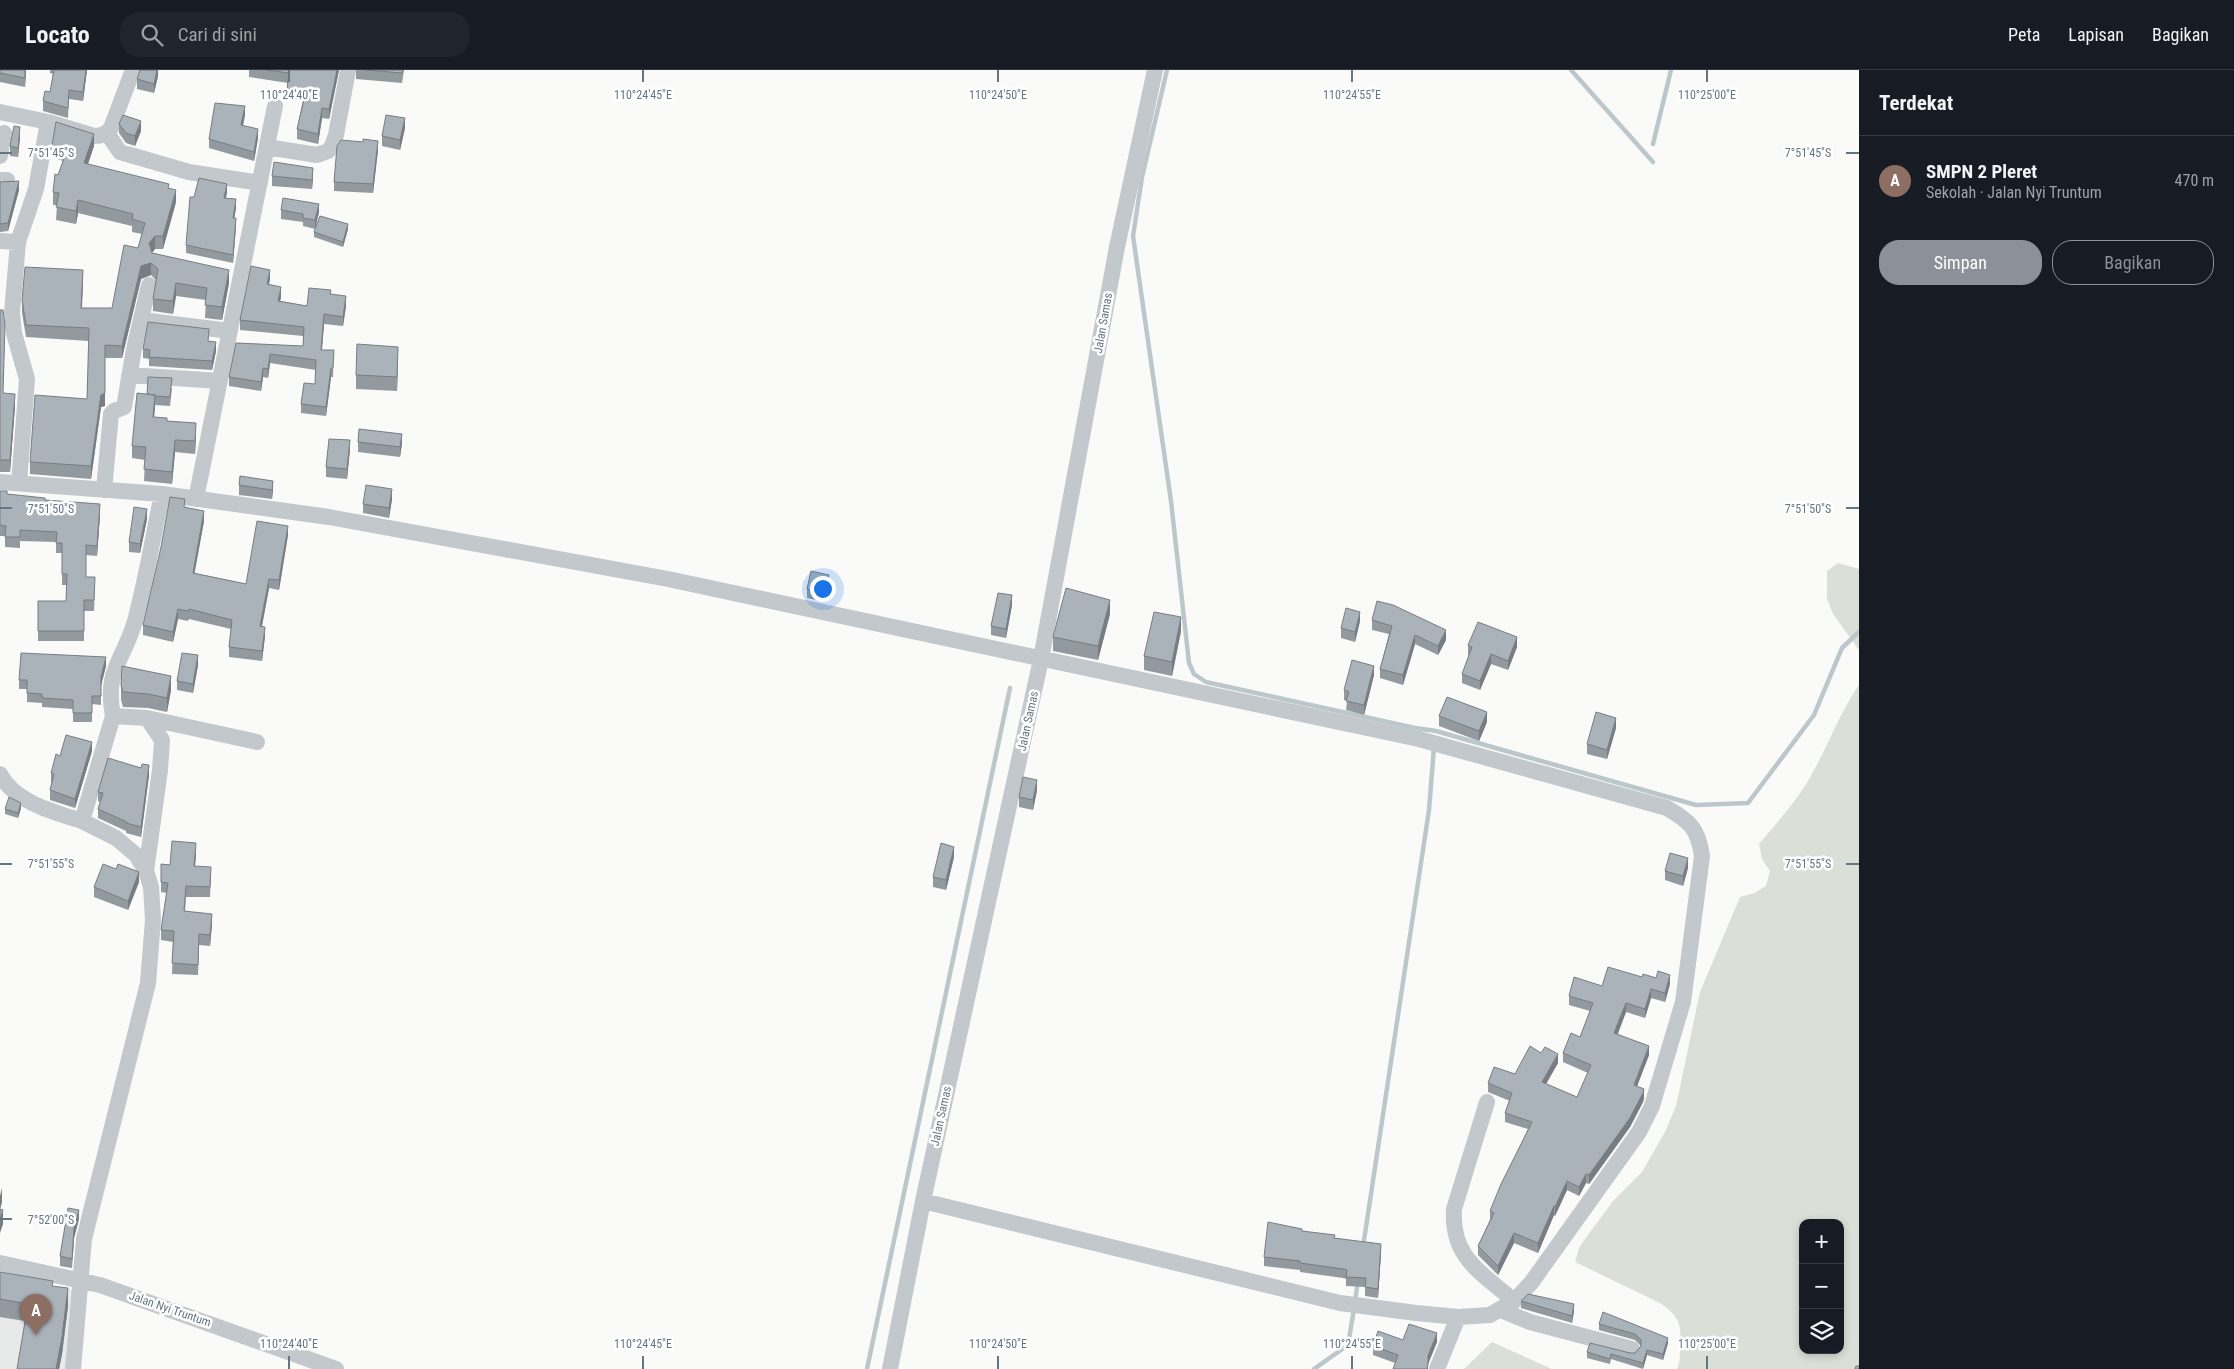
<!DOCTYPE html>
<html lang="id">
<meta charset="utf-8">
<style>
body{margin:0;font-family:"Roboto Condensed",sans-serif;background:#20242c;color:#f1f3f6}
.controls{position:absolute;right:15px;bottom:15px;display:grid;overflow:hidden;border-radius:10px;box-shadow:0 2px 8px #0003}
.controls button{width:45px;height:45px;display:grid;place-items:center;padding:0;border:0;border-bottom:1px solid #363941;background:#171b24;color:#f1f3f6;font:25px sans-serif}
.you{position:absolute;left:822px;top:518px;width:18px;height:18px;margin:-12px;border:4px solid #fff;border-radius:50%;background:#1a73e8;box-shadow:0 0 0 8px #1a73e833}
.badge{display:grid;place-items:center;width:32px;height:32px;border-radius:50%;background:#8c9099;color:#fff;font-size:16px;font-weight:700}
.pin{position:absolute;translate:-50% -41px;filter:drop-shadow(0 1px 2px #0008)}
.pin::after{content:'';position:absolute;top:26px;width:18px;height:15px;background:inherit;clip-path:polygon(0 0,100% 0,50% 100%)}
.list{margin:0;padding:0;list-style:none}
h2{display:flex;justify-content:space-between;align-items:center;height:65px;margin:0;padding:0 20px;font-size:21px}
h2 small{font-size:16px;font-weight:400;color:#9ea1a6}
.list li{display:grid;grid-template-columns:32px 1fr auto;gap:15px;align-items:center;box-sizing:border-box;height:90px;padding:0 20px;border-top:1px solid #363941}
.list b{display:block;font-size:19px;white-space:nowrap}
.list p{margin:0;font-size:16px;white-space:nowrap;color:#9ea1a6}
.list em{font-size:16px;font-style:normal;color:#9ea1a6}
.actions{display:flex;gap:10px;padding:15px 20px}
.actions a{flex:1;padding:11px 0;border:1px solid #8c9099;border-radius:20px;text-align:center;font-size:18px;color:#8c9099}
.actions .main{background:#8c9099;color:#fff}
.icon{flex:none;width:28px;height:28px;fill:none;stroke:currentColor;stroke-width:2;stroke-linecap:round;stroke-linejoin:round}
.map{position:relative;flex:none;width:1859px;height:1299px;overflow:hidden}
header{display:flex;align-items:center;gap:30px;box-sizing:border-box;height:70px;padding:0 25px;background:#171b24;border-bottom:1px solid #363941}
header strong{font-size:24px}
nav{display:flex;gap:28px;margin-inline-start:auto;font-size:18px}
.search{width:350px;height:45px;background:#20242c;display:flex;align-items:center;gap:12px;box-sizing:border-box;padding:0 18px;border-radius:20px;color:#9ea1a6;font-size:19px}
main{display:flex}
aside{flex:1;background:#171b24}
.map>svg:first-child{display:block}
</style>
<header>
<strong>Locato</strong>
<div class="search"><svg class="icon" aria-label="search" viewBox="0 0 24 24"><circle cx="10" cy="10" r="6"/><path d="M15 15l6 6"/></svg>Cari di sini</div>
<nav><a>Peta</a><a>Lapisan</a><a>Bagikan</a></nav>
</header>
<main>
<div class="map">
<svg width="1859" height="1299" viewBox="0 0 1859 1299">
<rect width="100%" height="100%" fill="#fafaf8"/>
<path fill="#e8e9e9" d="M0,1206l69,13 8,5 1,7 -13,68h-65z"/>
<path fill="#dadfd7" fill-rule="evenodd" d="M1838,493l21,6v81l-26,-36 -6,-15v-28z
M1859,615v684h-182c3,-6 3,-13 3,-20 2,-24 0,-32 -20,-46l-85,-41 4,-14 8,-12 27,-36 28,-28 23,-40 11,-26 24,-114 40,-95 14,-4 12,-7 4,-15 -8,-12 -3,-15c19,-23 41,-46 55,-74 16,-28 26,-58 45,-85zM1803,1153h37v127h-37z
M1492,1272l60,27h-88z"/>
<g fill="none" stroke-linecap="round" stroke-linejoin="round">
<path stroke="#bbc7cb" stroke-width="4.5" d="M1167,0l-25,107 -9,59 38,265 18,162 5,11 12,8 209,46 21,3 260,74 52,-2 66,-88 28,-67 17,-16
M1571,0l82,92
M1653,74l18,-74
M1363,1177l66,-437 5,-63
M1355,1231l3,-20
M867,1299l143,-681
M1314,1299l34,-24 6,-36"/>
<path stroke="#c3c8cc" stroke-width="16" d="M0,42l48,10 46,14c8,0 12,-2 17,-8l22,-58
M107,63l13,19 69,20 71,11
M267,77l50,8 11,-4 4,-5 4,-11 12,-65
M0,86l4,-23
M0,110h7
M0,171l18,1
M141,250l89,11
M129,305l91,6
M0,412l162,12 167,23 339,62 751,160 248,69c24,14 31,21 35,48l-19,146 -31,104 -13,26 -108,151 -17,18 -24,14 -32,2 -42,-4 -76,-10 -417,-102
M19,413l8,-104 -13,-46 -2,-20 6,-71 18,-53 12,-67
M104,420l7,-76 3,-3 10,-4 10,-58 15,-64
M196,429l79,-393
M113,646l34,2 110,24
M0,704c14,28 54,38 82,47
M146,801l14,-101 2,-30 -15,-22
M1487,1032l-33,107c-3,49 27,63 60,92
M0,1193l100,22 236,84
M1501,1240l29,12 102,27
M73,1299l11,-130 64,-256 5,-63 -2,-33 -5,-16 -10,-16 -20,-17 -34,-17 31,-105c-9,-46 11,-56 22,-95 11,-41 18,-84 27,-127
M890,1299l33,-168 118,-542 76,-412 38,-177
M1437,1299l21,-52"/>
</g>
<path fill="#929a9f" d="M0,0h26l-1,17 -25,-5z
M50,0h37l-4,31 -14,-2 -1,19 -25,-7v-10l7,-9 3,-18 -3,-1z
M158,0v6l-4,17 -17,-4v-10z
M249,0h90l-10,49 -7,-1 -4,26 -21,-5v-10l6,-29 -16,-1 1,-16 -39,-6z
M356,0h48l-2,13 -46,-4z
M245,45l-2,10 15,13 -4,23 -45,-13v-9z
M119,54l22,7 -6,15 -9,-3 -7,-10z
M405,58l-5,22 -18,-4v-10z
M20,67l-2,20 -8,-1v-10z
M363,72l15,8 -5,43 -39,-2v-9z
M52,75l42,1 -6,18 81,24 7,14 -13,47h-8l-3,4 77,30 -7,37 -17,-2 1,-18 -30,-4 -3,18 -20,-3v-12l3,-19 -5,-5 -10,4 -19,79h-17v48l-4,1 -10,72 -61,-5v-12l57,-63 2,-58 -63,-4 -4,-24v-13l61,-18 -1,26h30l26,-60 4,-14 -10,-2v-6l-54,-13 -2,11 -20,-4 1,-15h-4v-13l10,-31 -11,-4z
M272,106l41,2 -1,11 -40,-3z
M0,112l19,8 -11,41 -8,1z
M227,122l-1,6 10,10 -2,10 2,8 -3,37 -47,-10v-8l8,-48z
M281,140l38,2 -4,17 -12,-3v-4l-22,-3z
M348,159l-5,18 -29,-10v-5z
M270,209l-1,5 12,13 -1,4 27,5 24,-12 15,12 -3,20 -19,-2 -2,26h12l-1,27h-2l-5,39 -25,-3v-9l14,-20 1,-14 -46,-7 -2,15 -5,-1 -2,14 -32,-5v-9l7,-34 67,3v-10l-63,-6v-10z
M0,240l3,83 12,13 -5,66h-10z
M209,271l7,10 -4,19 -63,-4v-7l-6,-1v-9z
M398,291l-1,30 -41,-2v-14z
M172,318l-2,18 -15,-1 -1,12 13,4 29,14 -1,19 -20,-2 -3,32 -28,-3 1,-21 -13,-2v-12l15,-52z
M358,372l44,1 -2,14 -42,-5z
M350,379l-3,30 -21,-2v-10z
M273,411l-1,18 -33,-4v-10z
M0,421l7,3 38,6 55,15 -3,41 -11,-1v22l9,10 -1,24h-10v30h-46v-40h28v-16h-4v-32h-6v-11l-36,-1v7l-15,-1v-11h-5z
M392,429l-3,19 -26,-5v-9z
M185,437l19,14 -10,52 52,11 42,-49 -9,55 -10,-2 -7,38 3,10 -3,25 -33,-4v-10l2,-18 -42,-10 -1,2 -10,-2 -5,23 -30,-7v-10z
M147,449l-7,34 -11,-1v-10z
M829,515l-4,17 -18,-4v-9z
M1012,535l-6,33 -15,-3v-9z
M1110,544l-12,46 -45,-9v-14z
M1372,550l74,20 -8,15 -23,-11 -12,41 -23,-7v-9l9,-35 -17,-4z
M1360,551l-5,21 -14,-4v-10z
M1181,561l-9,45 -28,-6v-14z
M1468,575l49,2 -9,23 -17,-6 -11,26 -18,-7v-9l7,-19h-1z
M198,595l-5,28 -16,-3v-9z
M106,596l-5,19v20l-9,-1v18h-19v-13l-31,-2v-4l-15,-1v-13h-8v-9z
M1374,605l-10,40 -18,-5 1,-9 -3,-1v-10z
M121,615l50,5 -4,22 -19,-4 -25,-1 -2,-7z
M1439,646l48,6 -8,19 -40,-15z
M1616,658l-9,31 -20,-5v-10z
M92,681l-17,57 -25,-8v-10l2,-7 -1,-1v-9l9,-17z
M149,705l-8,62 -15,-4v-2l-28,-13v-9l2,-7 -2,-1v-9z
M1037,720l-4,20 -14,-3v-10z
M21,738l-3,10 -13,-4v-5z
M196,784l-1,12 16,11 -1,20h-24l-1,14 27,13 -2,22 -11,-1 -1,30 -26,-1 1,-32 -12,-2v-10l6,-37 -6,-1v-28l9,1z
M954,787l-8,33 -13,-3v-10z
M1688,798l-5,18 -18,-6v-9z
M139,812l-11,28 -34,-13v-10z
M1642,907l14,1 14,6 -5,18 -14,-4 -6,20 -19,-6 -8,22 31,21 -12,31 7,12 -1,4 -13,25 -41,57 -3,-1 -7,13 -12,-6 -12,26 -1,-1 -16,38 -24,-10 -16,32 -20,-20v-9l12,-26v-9l38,-82 -23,-7v-9l5,-12 -22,-9v-9l27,-9 43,-11 -12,21 31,13 11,-24 -25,-11v-9l17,-16 10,-26 -21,-6v-9l33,-10z
M79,1149l-5,19 -2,30 -12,-2v-10z
M1302,1161l33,7 46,15 -3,45 -13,-2v-9l-19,-1v-7l-3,-1 -43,-6v-2l-36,-4v-9z
M0,1202l53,14 15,20 -6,48 -3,15h-42l8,-48 -25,-4z
M1521,1231l53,10 -2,12 -51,-15z
M1599,1254l69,19 -5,17 -16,-5 -4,14 -32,-10 -1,5 -23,-6v-6l48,1 6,-7 -6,-6 -36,-10z
M1437,1272l-9,22v5l-33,-6 -22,-8v-9z"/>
<path fill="#777d82" d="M25,0h1l-1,17z
M86,0h1l-4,31v-9z
M157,0h1v6l-4,17v-9z
M337,0h2l-10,49v-10z
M245,36v9l-4,20v-10z
M322,38v10l-4,26v-10z
M405,48v10l-5,22v-10z
M141,51v10l-6,15v-10z
M20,57v10l-2,20v-9z
M258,59v9l-4,23v-9z
M94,64v12l-10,29v-12z
M378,71v9l-5,43v-9z
M313,98v10l-1,11v-9z
M19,111v9l-11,41v-8z
M227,114v8l-3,14v-8z
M176,120v12l-13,47v-13z
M236,129v9l-3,18v-8z
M78,130v13l-2,11v-13z
M319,134v8l-4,17v-9z
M236,148v8l-3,37v-8z
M348,154v5l-5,18v-5z
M155,166v13l-6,7v-13z
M151,193v12l-10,4 -19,79v-12l19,-80z
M83,200v12l-2,39v-13z
M229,200v13l-7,37v-13z
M270,200v9l-3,14v-9z
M176,213v13l-3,18v-13z
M281,217v10l-3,13v-9z
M346,226v10l-3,20v-9z
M324,244v10l-3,35v-9z
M216,272v9l-4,19v-9z
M105,275v61l-4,1 -10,72v-13z
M398,277v14l-1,30v-14z
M270,284v9l-2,15v-9z
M263,298v9l-2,14v-9z
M331,298v9l-5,39v-9z
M15,324v12l-5,66v-12z
M155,325v12l-2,22v-12z
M196,353v12l-1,19v-13z
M402,364v9l-2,14v-10z
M175,370v12l-3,32v-12z
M350,370v9l-3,30v-10z
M273,411v10l-1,8v-9z
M392,419v10l-3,19v-10z
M100,434v11l-3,41v-10z
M147,439v10l-7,34v-9z
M204,441v10l-11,61v-9z
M288,456v9l-9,55v-10z
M829,505v10l-4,17v-9z
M269,509v9l-9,48v-10z
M1012,525v10l-6,33v-9z
M1110,530v14l-12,46v-14z
M178,539v10l-5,23v-10z
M1360,542v9l-5,21v-10z
M1181,547v14l-9,45v-14z
M265,557v9l-3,25v-10z
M1446,560v10l-8,15v-9z
M1415,565v9l-12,41v-10z
M1517,567v10l-9,23v-9z
M1491,584v10l-11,26v-9z
M198,585v10l-5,28v-9z
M106,587v9l-5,20v-9z
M1374,596v9l-10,40v-10z
M171,606v14l-4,22v-14z
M1487,642v10l-8,19v-10z
M1616,648v10l-9,31v-9z
M92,672v9l-17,57v-9z
M149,695v10l-8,62v-10z
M1037,710v10l-4,20v-10z
M21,733v5l-3,10v-5z
M196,773v11l-2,23v-11z
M954,777v10l-8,33v-10z
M1688,788v10l-5,18v-10z
M139,802v10l-11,28v-9z
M212,844v10l-2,22v-11z
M1670,905v9l-5,18v-9z
M1651,919v9l-6,20v-9z
M1626,933v9l-12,30v-9z
M1649,976v9l-15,39v-9z
M1558,984v9l-16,28v-9z
M1644,1019v9l-1,4 -13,25 -41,57v-9z
M1586,1104v9l-7,13v-9z
M1567,1111v9l-12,26v-9z
M2,1118v14l-2,8v-14z
M1554,1136v9l-16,38v-10z
M3,1140v14l-3,9v-14z
M79,1140v9l-5,19 -2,30 2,-40z
M1514,1163v10l-16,32v-9z
M1381,1174v9l-3,45v-9z
M68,1218v18l-6,48 -3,15h-3z
M1574,1234v7l-2,12v-7z
M1437,1263v9l-9,22v5h-1l1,-13z
M1668,1268v5l-5,17v-6z
M1647,1280v5l-4,14v-6z"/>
<path fill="#aab3b9" stroke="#777d82" d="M0,0h25v8l-25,-5z
M54,0h32l-3,22 -14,-2 -1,18 -25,-7 2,-10 5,1z
M140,0h17l-3,14 -17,-5z
M267,0h70l-8,39 -7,-1 -4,26 -21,-5 9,-38 -19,-2 2,-16z
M366,0h37l-1,3z
M215,33l30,3 -4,19 17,4 -4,23 -45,-13z
M123,45l18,6 -6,15 -9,-3 -7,-9z
M386,45l19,3 -5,22 -18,-4z
M56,52l38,12 -10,29 85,21 -1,4 8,2 -13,46h-8l-6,7 3,10 77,17 -7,37 -17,-2 2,-17 -31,-5 -3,18 -20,-2 5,-30 -7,-6 -10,3 -19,80 -17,-1v48l-4,2 -10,71 -61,-4 5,-67 52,4 2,-71 -63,-3 -4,-25 3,-33 58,3 -2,38h31l12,-63 14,3 7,-25 -13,-4 1,-5 -55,-14 -2,11 -20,-4 3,-14 -6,-1 2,-18 3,1 9,-25 -15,-5z
M14,56l6,1 -2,21 -8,-2z
M363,69l15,2 -5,43 -39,-2 3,-36 4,-6 22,2z
M274,92l39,6 -1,12 -40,-4z
M199,108l28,6 -3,14 12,1 -3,19h3l-3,37 -47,-10 4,-48h4z
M19,111l-11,42 -8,1v-42z
M283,128l36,6 -4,16 -12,-2v-4l-22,-4z
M320,146l28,8 -5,18 -29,-10z
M251,196l19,4 -3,14 14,3 -3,14 29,5 2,-18 22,2 -1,4 16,2 -3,21 -19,-3 -3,36h13l-1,18h-2l-5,39 -25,-3 3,-21 11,1 1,-24 -46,-6 -2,15 -5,-1 -2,14 -32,-5 7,-34 67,3 1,-19 -64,-7z
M0,240h3l2,15 -2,68 12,1 -5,66h-10z
M148,252l61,7 -1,12 8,1 -4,19 -63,-4 1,-7 -7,-1z
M357,274l41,3 -1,30 -41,-2z
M148,307l24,1 -2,19 -15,-1v-1l-8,-1z
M137,323l18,2 -2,22 14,1v3l29,2 -1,18 -20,-1 -3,32 -28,-3 2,-22 -14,-1z
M359,359l43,5 -2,13 -42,-5z
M329,369l21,1 -3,29 -21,-2z
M240,406l33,5 -1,9 -33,-5z
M366,415l26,4 -3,19 -26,-4z
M0,421h7v3l38,4v2l55,4 -3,42 -11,-1v32h9l-1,23h-10v31h-46v-30h28l1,-27h-5v-31h-6l1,-11 -37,-2v7h-15l1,-11 -6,-1z
M170,427l15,2 -1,8 20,4 -11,62 53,11 11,-63 31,5 -9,54 -10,-1 -9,47 5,1 -3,24 -33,-4 3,-27 -43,-11 -1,2 -10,-2 -5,23 -30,-7 18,-78z
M134,437l13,2 -7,35 -11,-2z
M811,501l18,4 -4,18 -18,-4z
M1066,518l44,12 -12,46 -45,-9z
M998,523l14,2 -6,34 -15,-3z
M1377,531l16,4 53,25 -8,16 -23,-11 -12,40 -23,-6 12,-43 -20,-6z
M1346,538l14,4 -5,20 -14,-4z
M1154,542l27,5 -9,45 -28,-6z
M1478,552l39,15 -9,24 -17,-7 -11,27 -18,-7 10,-27 -4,-2z
M21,583l85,4 -5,20v19h-9v17h-19v-13l-31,-2v-4l-15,-1v-13h-8z
M182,583l16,2 -5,29 -16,-3z
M1352,590l22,6 -10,39 -18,-4 3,-9 -5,-2z
M122,596l49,10 -4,22 -19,-4 -25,-2 -2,-7z
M1447,627l40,15 -8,19 -40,-15z
M1596,642l20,6 -9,32 -20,-6z
M66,665l26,7 -17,57 -25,-9 4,-16 -3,-1 5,-19 4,2z
M108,688l33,10 1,-4 7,1 -8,62 -15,-4 1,-1 -29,-13 5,-16 -5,-1z
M1023,707l14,3 -4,20 -14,-3z
M9,727l12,6 -3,10 -13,-4z
M172,771l24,2 -2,23 17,1 -1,20 -24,-1 -2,25 28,3 -2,21 -11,-1 -1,31 -26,-2 2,-32 -13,-1 7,-47 -7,-1v-18l9,1z
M941,773l13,4 -8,33 -13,-3z
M1670,783l18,5 -5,18 -18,-5z
M103,794l13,5 2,-5 21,8 -11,29 -34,-14z
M1608,897l34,10 1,-3 13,4 2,-7 12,4 -5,18 -14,-4 -6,20 -19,-6 -12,30 35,13 -15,39 10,4 -1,4 -13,25 -41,57 -3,-1 -7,13 -12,-6 -12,26 -1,-1 -16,37 -24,-10 -16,33 -20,-20 16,-33 -4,-2 11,-27 31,-62 -27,-9 7,-20 -24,-10 6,-16 21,7 15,-28 11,7 4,-6 13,7 -16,28 35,15 14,-32 -28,-12 8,-20 9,4 13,-34 -24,-7 5,-19 28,9z
M68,1138l11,2 -5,18 -2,31 -12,-3z
M0,1139l3,1 -3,9z
M1268,1152l34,7v2l33,4 -1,3 47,6 -3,45 -13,-2 1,-9 -20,-1 1,-7 -4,-1 -43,-6v-2l-36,-4z
M0,1202l53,9 -1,5 16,2 -6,49 -6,32h-39l11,-65 -28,-5z
M1528,1224l46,10 -2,12 -51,-15z
M1603,1242l65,26 -5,16 -16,-4 -4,13 -32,-9 -1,5 -23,-7 3,-9 40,10h5l6,-7v-6l-6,-6 -36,-10z
M1409,1254l28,9 -9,23v8l-1,5h-34l5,-14 -25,-9 5,-15 25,9z
M1856,1296h3v3h-4z"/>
<path fill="none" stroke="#657683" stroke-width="2" d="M289,0v12M643,0v12M998,0v12M1352,0v12M1707,0v12M0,83h12M1846,83h13M0,438h12M1846,438h13M0,794h12M1846,794h13M0,1149h12M289,1286v13M643,1286v13M998,1286v13M1352,1286v13M1707,1286v13"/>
<g text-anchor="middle" stroke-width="5" stroke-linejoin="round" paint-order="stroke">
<g font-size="12" fill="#657683" stroke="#fff">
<text transform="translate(1103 253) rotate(-80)" y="4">Jalan Samas</text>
<text transform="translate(1028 651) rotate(-78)" y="4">Jalan Samas</text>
<text transform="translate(941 1046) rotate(-78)" y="4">Jalan Samas</text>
<text transform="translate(170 1239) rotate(19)" y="4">Jalan Nyi Truntum</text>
</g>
</g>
<g font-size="12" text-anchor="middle" fill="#657683" stroke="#fff" stroke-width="5" stroke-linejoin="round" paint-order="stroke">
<text x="289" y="29">110°24'40"E</text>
<text x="643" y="29">110°24'45"E</text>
<text x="998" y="29">110°24'50"E</text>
<text x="1352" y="29">110°24'55"E</text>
<text x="1707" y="29">110°25'00"E</text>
<text x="51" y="87">7°51'45"S</text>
<text x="1808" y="87">7°51'45"S</text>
<text x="51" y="443">7°51'50"S</text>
<text x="1808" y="443">7°51'50"S</text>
<text x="51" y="798">7°51'55"S</text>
<text x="1808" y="798">7°51'55"S</text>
<text x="51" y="1154">7°52'00"S</text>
<text x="289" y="1278">110°24'40"E</text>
<text x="643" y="1278">110°24'45"E</text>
<text x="998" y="1278">110°24'50"E</text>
<text x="1352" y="1278">110°24'55"E</text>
<text x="1707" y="1278">110°25'00"E</text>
</g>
</svg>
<div class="controls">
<button>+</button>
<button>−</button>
<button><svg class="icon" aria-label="layers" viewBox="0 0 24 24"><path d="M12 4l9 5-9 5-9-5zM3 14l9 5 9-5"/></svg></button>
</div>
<div class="you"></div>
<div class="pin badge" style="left:36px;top:1265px;background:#8d6e63">A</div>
</div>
<aside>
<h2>Terdekat<small></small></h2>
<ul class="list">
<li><span class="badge" style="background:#8d6e63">A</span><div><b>SMPN 2 Pleret</b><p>Sekolah · Jalan Nyi Truntum</p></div><em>470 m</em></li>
</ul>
<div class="actions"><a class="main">Simpan</a><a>Bagikan</a></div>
</aside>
</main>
